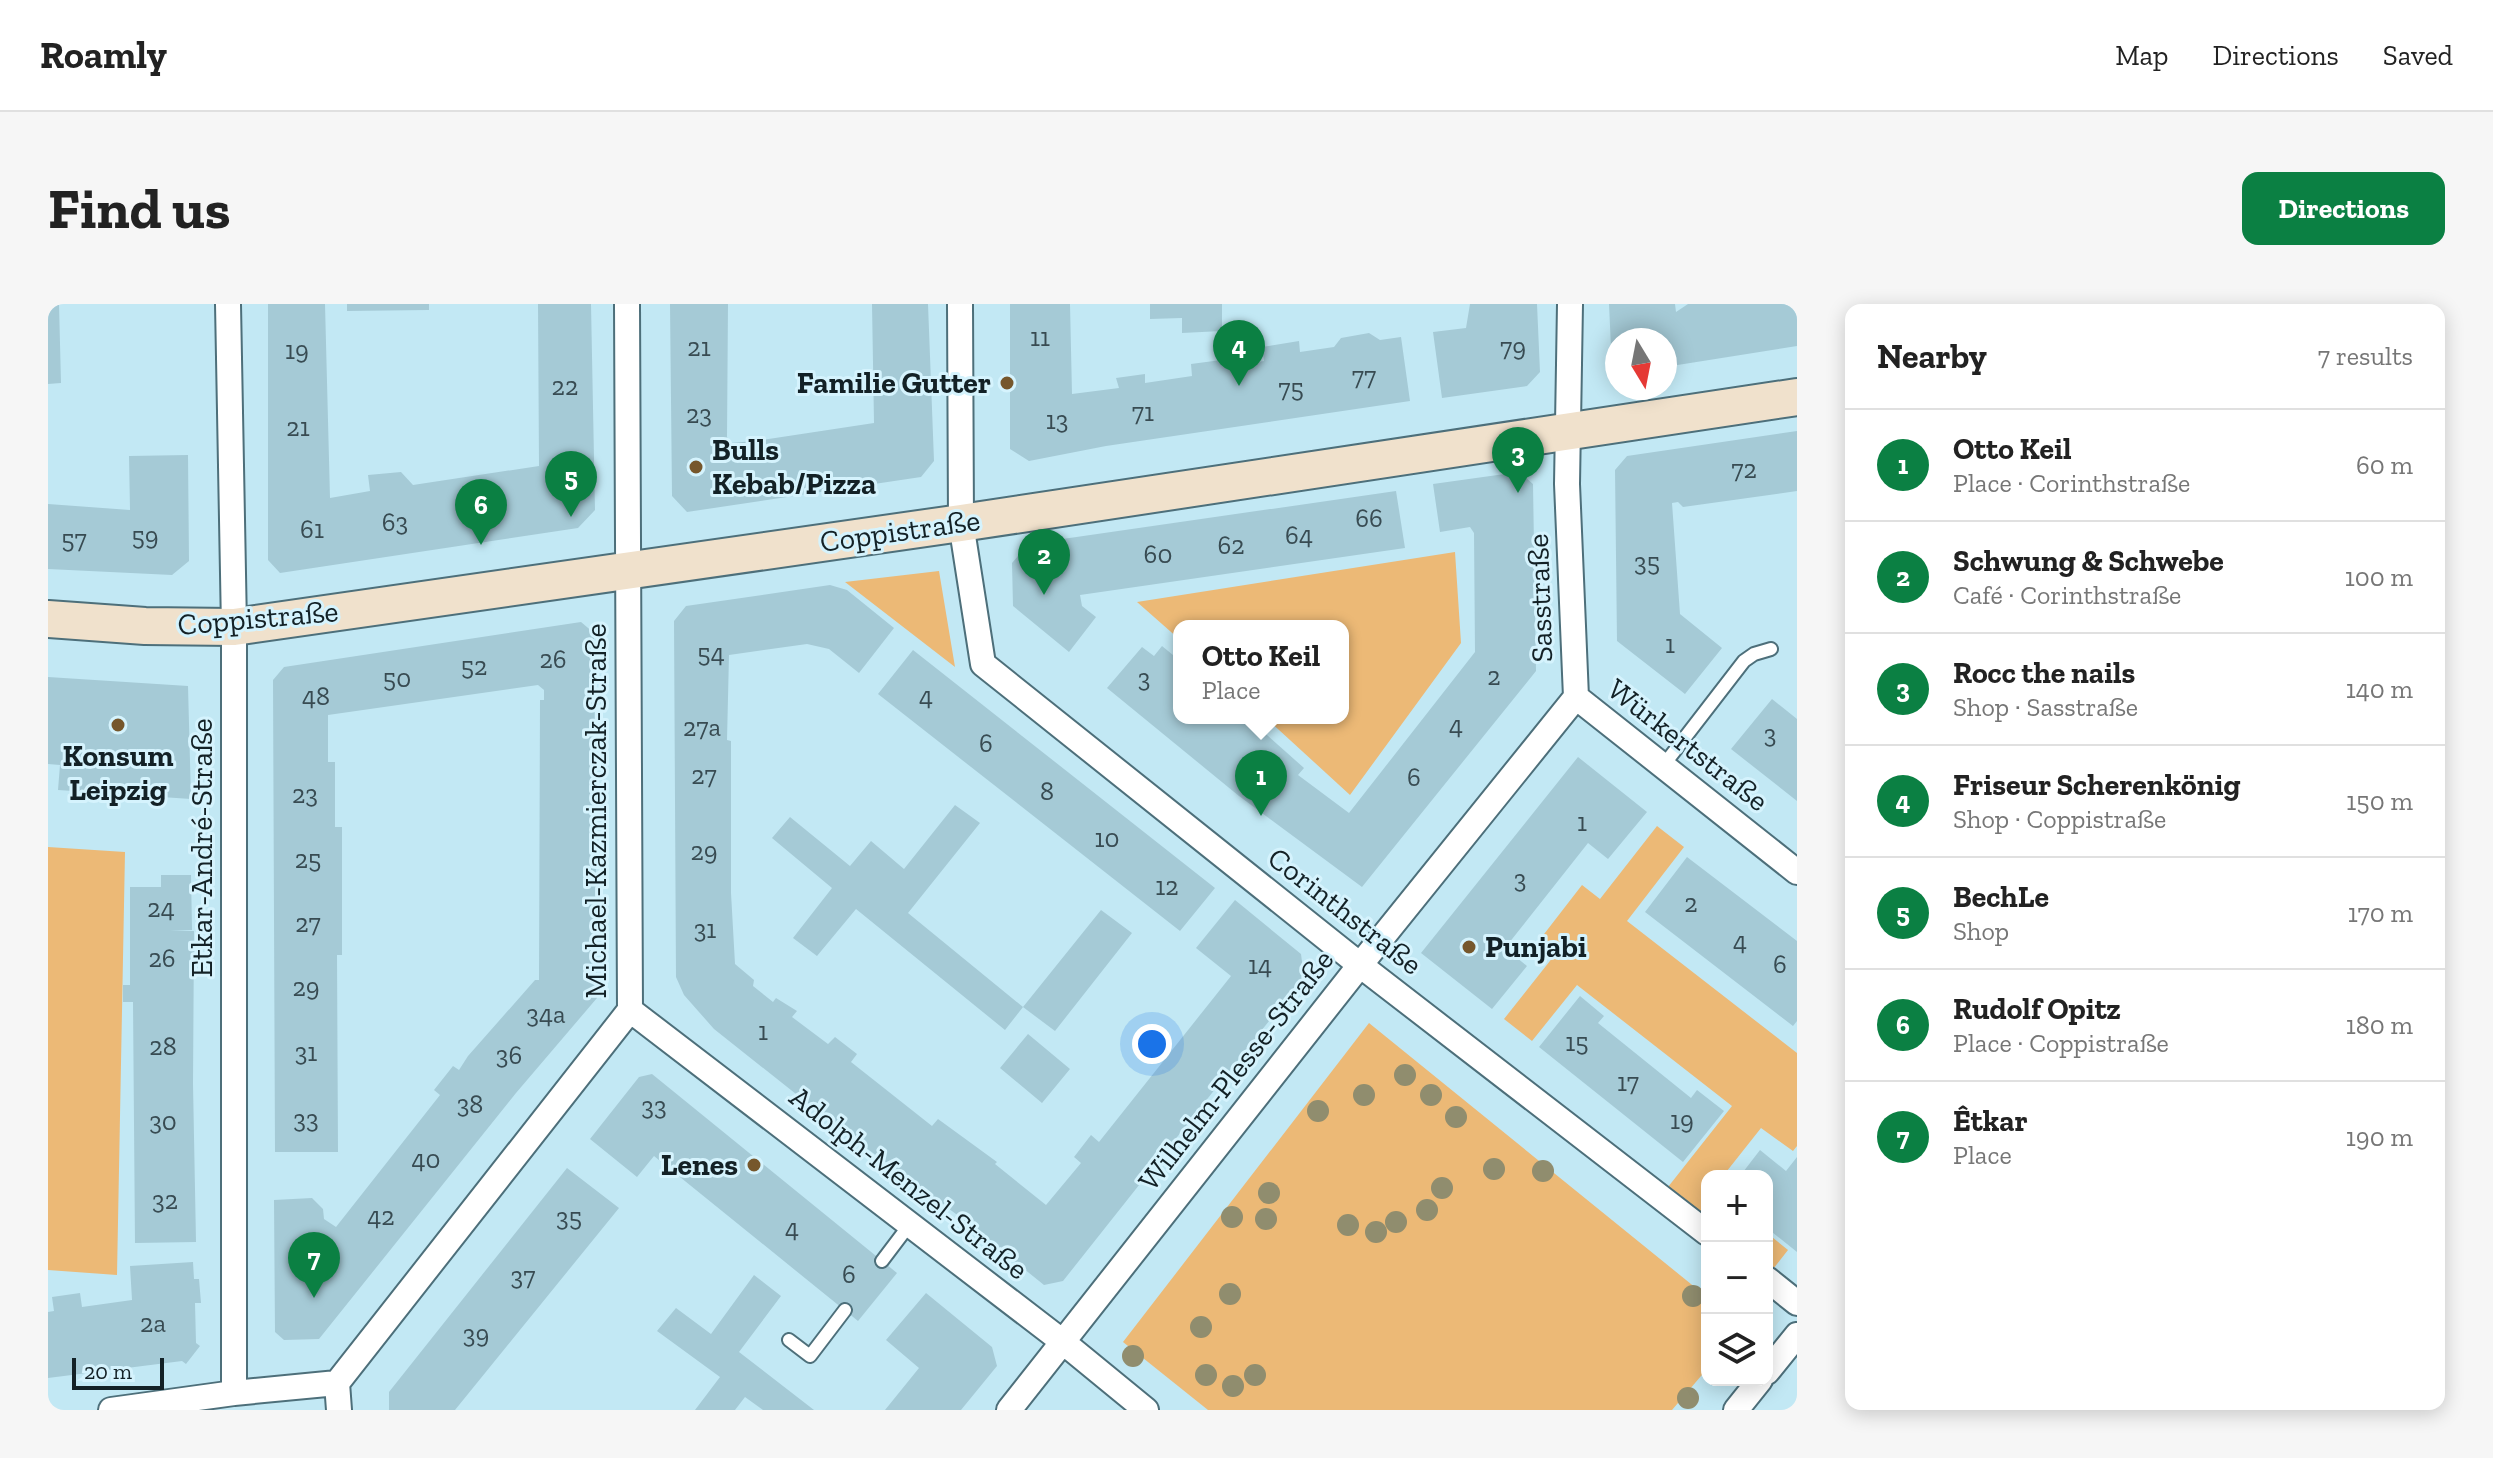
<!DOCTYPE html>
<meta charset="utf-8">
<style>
body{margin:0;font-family:"Zilla Slab",serif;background:#f6f6f6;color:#222}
.controls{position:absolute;right:24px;bottom:24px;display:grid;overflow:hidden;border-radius:16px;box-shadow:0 4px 20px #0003}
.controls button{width:72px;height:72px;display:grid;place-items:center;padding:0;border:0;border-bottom:2px solid #e0e0e0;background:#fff;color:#222;font:40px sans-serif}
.compass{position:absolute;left:1557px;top:24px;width:72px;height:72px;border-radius:50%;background:#fff;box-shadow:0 4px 20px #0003;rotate:170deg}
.scale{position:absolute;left:24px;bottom:20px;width:92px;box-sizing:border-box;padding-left:8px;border:4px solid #132126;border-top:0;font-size:22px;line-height:28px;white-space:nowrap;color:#132126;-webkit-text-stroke:6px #d5f3fd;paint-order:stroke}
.you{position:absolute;left:1104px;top:740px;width:28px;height:28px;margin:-20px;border:6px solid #fff;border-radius:50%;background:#1a73e8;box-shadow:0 0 0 12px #1a73e833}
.badge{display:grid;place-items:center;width:52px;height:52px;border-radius:50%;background:#0b8043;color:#fff;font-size:26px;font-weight:700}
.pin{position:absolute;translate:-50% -66px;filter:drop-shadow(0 2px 4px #0008)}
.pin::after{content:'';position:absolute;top:42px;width:28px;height:24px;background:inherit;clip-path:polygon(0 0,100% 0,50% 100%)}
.popup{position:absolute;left:1125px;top:316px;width:176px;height:104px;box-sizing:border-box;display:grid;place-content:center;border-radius:16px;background:#fff;filter:drop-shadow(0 2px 6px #0005);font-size:26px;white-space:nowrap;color:#767676}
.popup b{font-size:30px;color:#222}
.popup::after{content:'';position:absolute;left:50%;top:100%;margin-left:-16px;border:16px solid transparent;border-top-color:#fff}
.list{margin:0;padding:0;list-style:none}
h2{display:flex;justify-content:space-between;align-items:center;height:104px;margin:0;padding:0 32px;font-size:34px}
h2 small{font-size:26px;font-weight:400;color:#767676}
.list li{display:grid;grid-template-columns:52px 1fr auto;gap:24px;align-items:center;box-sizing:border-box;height:112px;padding:0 32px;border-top:2px solid #e0e0e0}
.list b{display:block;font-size:30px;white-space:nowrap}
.list p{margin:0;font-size:26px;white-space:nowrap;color:#767676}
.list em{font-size:26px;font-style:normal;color:#767676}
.icon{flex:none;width:44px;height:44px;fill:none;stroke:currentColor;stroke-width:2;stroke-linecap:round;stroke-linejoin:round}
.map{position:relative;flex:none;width:1749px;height:1106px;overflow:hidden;border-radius:16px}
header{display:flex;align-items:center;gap:48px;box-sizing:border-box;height:112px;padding:0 40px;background:#fff;border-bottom:2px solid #e0e0e0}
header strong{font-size:38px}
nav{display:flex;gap:44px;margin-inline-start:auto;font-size:28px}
.intro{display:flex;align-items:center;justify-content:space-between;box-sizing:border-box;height:192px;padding:0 48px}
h1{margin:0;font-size:56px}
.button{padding:20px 36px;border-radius:16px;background:#0b8043;color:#fff;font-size:28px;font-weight:700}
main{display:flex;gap:48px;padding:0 48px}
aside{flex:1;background:#fff;border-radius:16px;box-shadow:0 4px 20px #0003}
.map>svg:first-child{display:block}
</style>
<header>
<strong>Roamly</strong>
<nav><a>Map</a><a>Directions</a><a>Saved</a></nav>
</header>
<div class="intro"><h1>Find us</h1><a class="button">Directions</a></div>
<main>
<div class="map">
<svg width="1749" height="1106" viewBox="0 0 1749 1106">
<rect width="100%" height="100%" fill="#c2e8f4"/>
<path fill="#ecb976" d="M1407,248l6,91 -111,152 -84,-77h77v-92h-164v13l-42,-37z
M891,267l16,96 -110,-85z
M1609,522l27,21 -57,74 170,132v93l-4,5 -32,-23 -38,48h-16v41l-39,-30 64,-81 -155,-121 -45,56 -28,-22 53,-67 -16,-14 41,-53 18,14z
M0,543l77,5 -8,423 -69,-5z
M1321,719l338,274v72l-35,41h-464l-85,-68z
M1719,929l21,17 -15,19 -6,-5z"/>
<path fill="#a5cad6" d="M0,0h11l2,79 -13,1z
M220,0h57l5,194 40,-7 -2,-16 33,-3 12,13 126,-19 -1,-162h53l4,206 -17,18 -298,45 -12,-13z
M299,0h82v6l-82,1z
M622,0h58l-1,133 3,6 25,-2 119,-18 -2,-119h56l6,157 -13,16 -234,35 -15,-16z
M962,0h60l2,90 47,-6 -3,-10 29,-4v9l47,-7 -1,-12 53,-7 1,7 19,-3 -2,-14 37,-6 1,11 34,-5 7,-9 28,-5 11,7 21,-3 9,64 -304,45 -77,15 -19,-12z
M1102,0h72v27l-40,2v-15l-32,1z
M1422,0h67l3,68 -13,14 -85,12 -9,-66 33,-4z
M1561,0h66l1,8 12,-8h109v42l-132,21v-27h-48v33l-5,-3z
M1749,127v60l-114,16 -5,-5 -6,1 8,111 42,34 -37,46 -68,-53 -2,-171 12,-14z
M140,151l1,106 -17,14 -124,-6v-65l82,6 -1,-54z
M1471,168l14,12 3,187 -174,216 -123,-91 -132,-108 35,-41 12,9 8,-10 17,14v58h69l56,50 -6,7 51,38 126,-161 -1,-119 -4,-6 -30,5 -7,-48z
M1348,187l9,57 -325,47 2,11 14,11 -27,35 -56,-46 -1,-43 16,-19z
M782,281l17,5 47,38 -35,45 -30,-24 -22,-5 -78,11 -2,85 4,1v152l4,71 19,16 -1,6 20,16 3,-4 21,13 -5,6 36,27 7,-7 22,17 -6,8 81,64 6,-7 59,43 -2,2 51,41 35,-42 -7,-6 17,-22 8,7 132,-166 -35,-28 39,-48 66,54 3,23 -241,304 -19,4 -88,-71 -121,-89 -121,-96 -30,-34 -8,-18 -2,-356 12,-15z
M533,318l13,11 3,365 -81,95 -197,246 -35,1 -9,-8 -1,-132 38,-2 11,11 1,10 12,8 104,-132 -6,-5 19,-24 6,4 9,-14 67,-76h4l1,-280h4v-10l-6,-5 -210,30v47h7v65h7v128h-5l1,197h-63l-2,-472 11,-13z
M865,346l302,238 -35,43 -302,-237z
M0,373l140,9 3,113 -133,-9 2,-25 -12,-1z
M1724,395l25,20v82l-66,-52z
M1530,453l69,55 -39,47 -20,-16 -83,105 22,18 -35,43 -71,-56z
M907,501l25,18 -72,90 115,94 78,-97 31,23 -77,98 -32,-24 -18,23 -149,-121 -39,47 -24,-18 39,-50 -60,-50 18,-21 60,49 21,-25 33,28z
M1639,553l110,84v80l-4,5 -148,-114z
M113,571h30l1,55 -22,1h24l-1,153 3,158 -61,1 -2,-241h-10v-17h7v-98h31z
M1532,692l24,20 -6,7 93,75 6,-8 27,21 -41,51 -144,-115z
M980,730l42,35 -28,34 -42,-35z
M604,770l245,199 -39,48 -204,-165 -17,21 -47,-38 49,-62z
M1712,846l26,21 11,-14v95l-30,-24v-52h-27z
M519,864l52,40 -164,202h-66v-18z
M145,958l1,17h5l2,24h-6l1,40 4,3 -14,18 -4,-3 -134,17v-66l6,-1 -2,-14 28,-4 2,14 50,-7 -2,-34z
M706,971l27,21 -42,56 75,58h-51l-18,-13 -10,13h-40l25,-33 -63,-46 19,-23 35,26z
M878,989l66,54 5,19 -36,44h-76l34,-42 -33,-28z"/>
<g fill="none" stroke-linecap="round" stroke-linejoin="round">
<defs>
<path id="lane" d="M1615,462l81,-105 10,-7 17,-5
M834,957l28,-37
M741,1036l21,16 35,-46"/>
<path id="street" d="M180,0l6,323v766
M912,0l1,219 22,141 377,301 347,268
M1522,0l-3,180 9,213
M1528,393l221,175
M582,706l433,332 83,68
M1719,975l30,24
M1719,1068l30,-37
M63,1106l123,-17 103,-10
M291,1106l-2,-27 293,-373 -3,-706
M961,1106l351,-445 216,-268
M1688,1106l24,-30"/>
<path id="secondary" d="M0,315l97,7 89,1 727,-104 836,-126"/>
</defs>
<use href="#lane" stroke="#4d6f7a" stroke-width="16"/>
<use href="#street" stroke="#4d6f7a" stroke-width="28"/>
<use href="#secondary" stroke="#4d6f7a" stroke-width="40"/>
<use href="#lane" stroke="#fff" stroke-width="12"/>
<use href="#street" stroke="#fff" stroke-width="24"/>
<use href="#secondary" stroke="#f0e1cc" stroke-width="36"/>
</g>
<g fill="#908d6e">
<circle cx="1357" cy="771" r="11"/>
<circle cx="1316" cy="791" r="11"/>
<circle cx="1383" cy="791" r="11"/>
<circle cx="1270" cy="807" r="11"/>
<circle cx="1408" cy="813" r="11"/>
<circle cx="1446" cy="865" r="11"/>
<circle cx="1495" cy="867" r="11"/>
<circle cx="1394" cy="884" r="11"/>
<circle cx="1221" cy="889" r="11"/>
<circle cx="1379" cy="906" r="11"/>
<circle cx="1184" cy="913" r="11"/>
<circle cx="1218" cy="915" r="11"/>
<circle cx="1348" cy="918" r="11"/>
<circle cx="1300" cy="921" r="11"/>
<circle cx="1328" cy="928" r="11"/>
<circle cx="1182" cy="990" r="11"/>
<circle cx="1645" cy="992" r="11"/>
<circle cx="1153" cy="1023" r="11"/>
<circle cx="1085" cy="1052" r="11"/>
<circle cx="1158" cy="1071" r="11"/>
<circle cx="1207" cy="1071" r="11"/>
<circle cx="1185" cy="1082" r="11"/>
<circle cx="1640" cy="1094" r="11"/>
</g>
<g fill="#76572c" stroke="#d5f3fd" stroke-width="3">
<circle cx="959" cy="79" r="8"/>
<circle cx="648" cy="163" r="8"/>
<circle cx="70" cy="421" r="8"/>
<circle cx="1421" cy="643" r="8"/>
<circle cx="706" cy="861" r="8"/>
</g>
<g text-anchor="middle" stroke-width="6" stroke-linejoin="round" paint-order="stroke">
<g font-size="26" fill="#384b52">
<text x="992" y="42">11</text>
<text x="651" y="52">21</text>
<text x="1465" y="52">79</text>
<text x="249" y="55">19</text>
<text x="1316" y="81">77</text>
<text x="517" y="91">22</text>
<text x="1243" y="93">75</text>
<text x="1095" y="117">71</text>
<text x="651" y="119">23</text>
<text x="1009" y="125">13</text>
<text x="250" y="132">21</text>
<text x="1696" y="174">72</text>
<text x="1321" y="223">66</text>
<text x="347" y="227">63</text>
<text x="264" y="234">61</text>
<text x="1251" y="240">64</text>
<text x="97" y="241">59</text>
<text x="26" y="244">57</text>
<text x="1183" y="250">62</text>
<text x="1110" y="259">60</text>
<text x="1599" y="267">35</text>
<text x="1622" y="349">1</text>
<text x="663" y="358">54</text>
<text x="505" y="364">26</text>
<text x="426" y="371">52</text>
<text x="1446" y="381">2</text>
<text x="349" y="383">50</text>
<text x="1096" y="383">3</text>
<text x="268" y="401">48</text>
<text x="878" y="401">4</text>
<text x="1408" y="430">4</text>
<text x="654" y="432">27a</text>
<text x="1722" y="439">3</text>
<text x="938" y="448">6</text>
<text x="656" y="480">27</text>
<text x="1366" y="482">6</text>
<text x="999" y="496">8</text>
<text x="257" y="499">23</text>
<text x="1534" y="527">1</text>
<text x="1059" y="543">10</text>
<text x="656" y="556">29</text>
<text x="260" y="564">25</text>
<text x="1472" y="584">3</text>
<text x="1119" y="591">12</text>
<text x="1643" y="608">2</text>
<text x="113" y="613">24</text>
<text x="260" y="628">27</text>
<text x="657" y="634">31</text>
<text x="1692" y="646">4</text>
<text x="114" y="663">26</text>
<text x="1732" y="669">6</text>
<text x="1212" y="670">14</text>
<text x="258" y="692">29</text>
<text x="498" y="719">34a</text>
<text x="715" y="736">1</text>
<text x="1529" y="747">15</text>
<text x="115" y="751">28</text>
<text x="258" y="757">31</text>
<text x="461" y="760">36</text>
<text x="1580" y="787">17</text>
<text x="422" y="809">38</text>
<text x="606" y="811">33</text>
<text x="258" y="824">33</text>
<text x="1634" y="825">19</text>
<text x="115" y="826">30</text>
<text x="378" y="864">40</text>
<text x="117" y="905">32</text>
<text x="333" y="921">42</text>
<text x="521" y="922">35</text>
<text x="744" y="933">4</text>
<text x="801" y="979">6</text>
<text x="475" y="981">37</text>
<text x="105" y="1028">2a</text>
<text x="428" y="1039">39</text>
</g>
<g font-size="30" font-weight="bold" fill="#132126" stroke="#d5f3fd" text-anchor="end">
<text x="943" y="89">Familie Gutter</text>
<text x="664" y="156" text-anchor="start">Bulls<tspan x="664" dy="34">Kebab/Pizza</tspan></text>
<text x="70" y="462" text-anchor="middle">Konsum<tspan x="70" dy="34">Leipzig</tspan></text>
<text x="1437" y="653" text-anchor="start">Punjabi</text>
<text x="690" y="871">Lenes</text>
</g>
<g font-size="30" fill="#132126" stroke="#d5f3fd">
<text transform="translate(852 227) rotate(-8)" y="10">Coppistraße</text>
<text transform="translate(1492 294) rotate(-92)" y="10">Sasstraße</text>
<text transform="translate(210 314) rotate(-5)" y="10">Coppistraße</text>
<text transform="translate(1640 441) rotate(38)" y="10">Würkertstraße</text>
<text transform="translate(548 507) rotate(-90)" y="10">Michael-Kazmierczak-Straße</text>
<text transform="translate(154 544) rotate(-90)" y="10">Etkar-André-Straße</text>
<text transform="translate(1297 607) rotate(38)" y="10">Corinthstraße</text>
<text transform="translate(1188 766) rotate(-52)" y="10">Wilhelm-Plesse-Straße</text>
<text transform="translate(861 879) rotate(38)" y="10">Adolph-Menzel-Straße</text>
</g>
</g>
</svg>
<div class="controls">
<button>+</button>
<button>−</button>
<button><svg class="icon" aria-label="layers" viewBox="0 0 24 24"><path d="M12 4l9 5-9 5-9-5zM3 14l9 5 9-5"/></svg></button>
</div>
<svg class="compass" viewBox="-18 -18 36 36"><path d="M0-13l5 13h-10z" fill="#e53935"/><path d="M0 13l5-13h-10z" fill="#767676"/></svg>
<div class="scale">20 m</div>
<div class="you"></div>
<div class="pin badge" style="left:1213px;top:512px">1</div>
<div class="popup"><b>Otto Keil</b>Place</div>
<div class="pin badge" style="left:996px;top:291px">2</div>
<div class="pin badge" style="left:1470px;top:189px">3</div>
<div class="pin badge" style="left:1191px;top:82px">4</div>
<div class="pin badge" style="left:523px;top:213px">5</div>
<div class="pin badge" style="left:433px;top:241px">6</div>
<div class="pin badge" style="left:266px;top:994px">7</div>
</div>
<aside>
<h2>Nearby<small>7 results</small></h2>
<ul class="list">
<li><span class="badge">1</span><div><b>Otto Keil</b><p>Place · Corinthstraße</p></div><em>60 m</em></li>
<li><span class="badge">2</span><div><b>Schwung &amp; Schwebe</b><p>Café · Corinthstraße</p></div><em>100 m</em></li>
<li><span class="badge">3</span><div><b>Rocc the nails</b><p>Shop · Sasstraße</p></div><em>140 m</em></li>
<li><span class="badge">4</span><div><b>Friseur Scherenkönig</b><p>Shop · Coppistraße</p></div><em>150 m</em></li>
<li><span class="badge">5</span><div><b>BechLe</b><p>Shop</p></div><em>170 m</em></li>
<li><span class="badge">6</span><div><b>Rudolf Opitz</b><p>Place · Coppistraße</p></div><em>180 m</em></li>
<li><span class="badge">7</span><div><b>Êtkar</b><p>Place</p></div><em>190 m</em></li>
</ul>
</aside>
</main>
